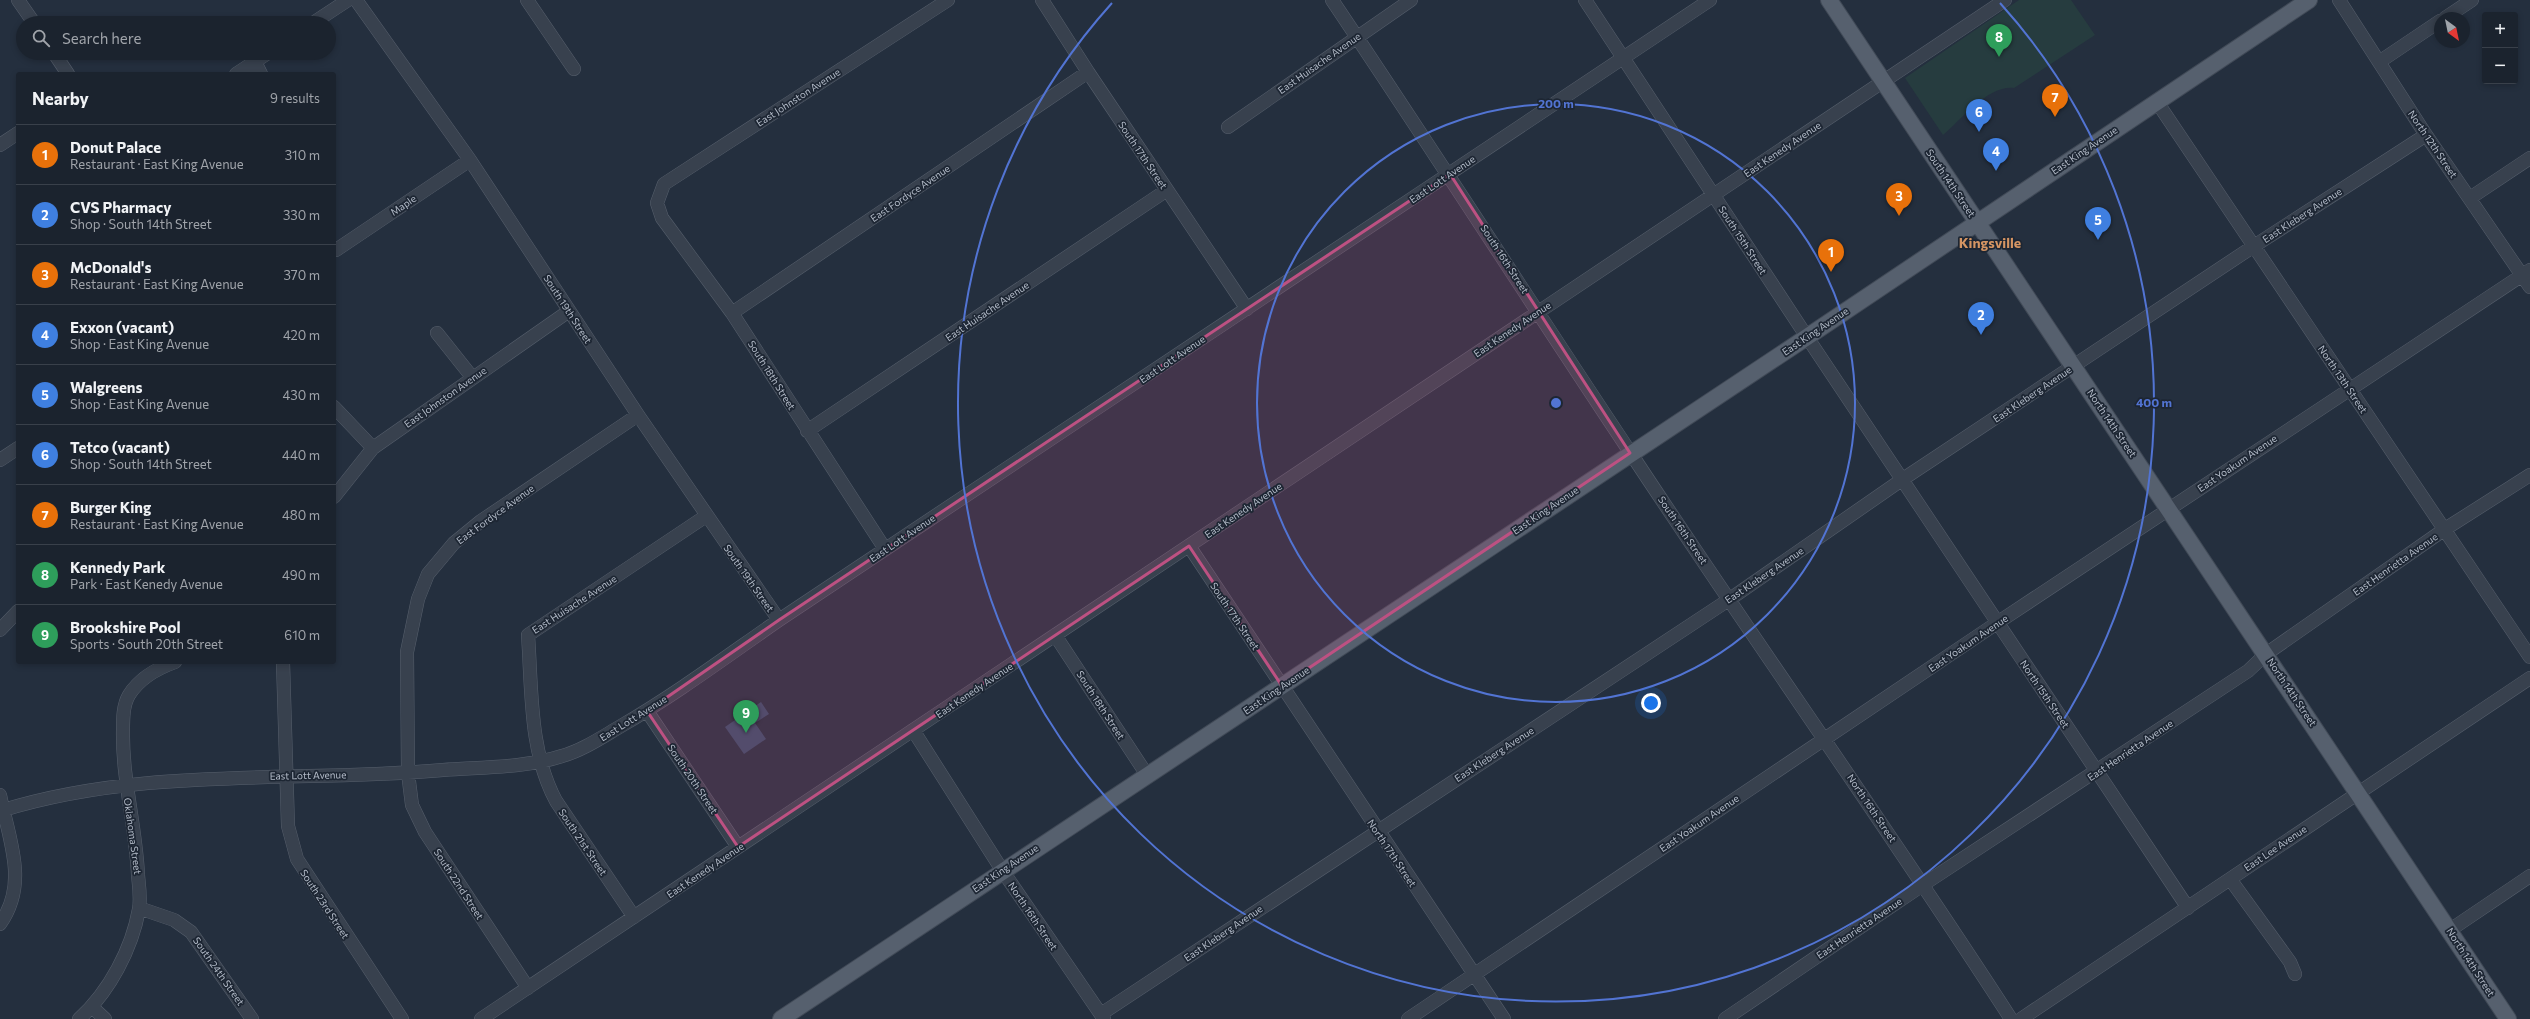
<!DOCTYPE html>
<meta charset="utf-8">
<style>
body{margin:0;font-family:Commissioner,sans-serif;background:#242b36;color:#f1f3f6}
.controls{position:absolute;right:12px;top:12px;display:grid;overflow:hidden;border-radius:4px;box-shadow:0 2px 6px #0003}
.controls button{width:36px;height:36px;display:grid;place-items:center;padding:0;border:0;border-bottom:1px solid #39404a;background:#1b232e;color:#f1f3f6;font:20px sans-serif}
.compass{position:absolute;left:2434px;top:12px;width:36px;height:36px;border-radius:50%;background:#1b232e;box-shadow:0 2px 6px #0003;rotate:147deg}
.you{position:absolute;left:1651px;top:703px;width:14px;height:14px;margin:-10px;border:3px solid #fff;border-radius:50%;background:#1a73e8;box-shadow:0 0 0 6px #1a73e833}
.badge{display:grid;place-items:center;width:26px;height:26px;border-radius:50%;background:#8c9099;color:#fff;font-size:13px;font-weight:700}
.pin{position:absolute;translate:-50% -33px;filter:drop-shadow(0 1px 2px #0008)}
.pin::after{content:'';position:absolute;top:21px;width:14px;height:12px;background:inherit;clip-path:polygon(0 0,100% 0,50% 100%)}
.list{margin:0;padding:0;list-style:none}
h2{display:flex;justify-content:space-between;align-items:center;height:52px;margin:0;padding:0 16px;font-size:17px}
h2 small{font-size:13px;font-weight:400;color:#a0a4aa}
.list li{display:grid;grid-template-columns:26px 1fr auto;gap:12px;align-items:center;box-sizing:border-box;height:60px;padding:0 16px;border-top:1px solid #39404a}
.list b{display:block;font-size:15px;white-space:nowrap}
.list p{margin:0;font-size:13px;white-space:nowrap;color:#a0a4aa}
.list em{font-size:13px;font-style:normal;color:#a0a4aa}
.icon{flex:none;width:22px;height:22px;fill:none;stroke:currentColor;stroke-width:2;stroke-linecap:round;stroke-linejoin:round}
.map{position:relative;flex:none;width:2530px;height:1019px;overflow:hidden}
.search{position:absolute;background:#1b232e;box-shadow:0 2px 6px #0003;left:16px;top:16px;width:320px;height:44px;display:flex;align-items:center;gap:10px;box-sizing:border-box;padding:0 14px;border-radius:22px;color:#a0a4aa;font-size:15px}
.panel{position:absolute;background:#1b232e;box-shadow:0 2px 6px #0003;left:16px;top:72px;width:320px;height:592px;border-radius:4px}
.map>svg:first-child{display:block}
</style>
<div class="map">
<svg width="2530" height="1019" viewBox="0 0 2530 1019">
<rect width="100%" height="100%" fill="#242f3e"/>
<path fill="#263c3f" d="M2019,0h52l24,35 -81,53c-26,-3 -52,31 -71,47l-38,-57z"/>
<path fill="#394c67" d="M761,702l8,12 -14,9 11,16 -22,15 -19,-27z"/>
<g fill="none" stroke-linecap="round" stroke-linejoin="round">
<defs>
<path id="minor" d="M18,0l16,23
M356,0l114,160 168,255 141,205
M527,0l47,69
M1042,0l46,72 159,237
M1332,0c101,150 198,302 298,452 125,190 258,376 381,567
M1585,0l222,337 381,571
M2339,0l87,135 104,152
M2445,18l27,-18
M313,23l35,-23
M54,53l14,21
M255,62l6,12
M2379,62l61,-41
M236,74l32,-21
M2157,102l373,555
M1228,127l183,-127
M0,145l18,-12
M2470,198l60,-40
M336,250l134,-90
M732,313l356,-241
M437,333l35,44
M334,407l39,41
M807,431l360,-241
M0,460l18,-12
M334,497l39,-49 196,-137
M1189,546l315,473
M885,549l-153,-236 -70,-95 -5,-15 7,-19 284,-184
M0,630l18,-19
M1055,635l92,140
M283,662l5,164 9,33 105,160
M647,711l91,136
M913,730l89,140 102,149
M0,795c9,45 29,88 0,129
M0,811c144,-45 295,-28 443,-41 39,-3 82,-2 119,-14 21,-6 40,-19 59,-30 55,-32 106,-70 158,-106l931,-620
M2230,879l60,83 5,12
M139,908l35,12 17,12 61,87
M634,917l-78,-116c-27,-50 -24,-111 -28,-166l178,-119
M2450,930l80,-54
M528,988l-103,-156 -13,-27 -4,-32 -1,-121 11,-53 10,-25 26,-31 27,-22 157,-106
M92,1007l13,12
M1101,1014l629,-415 173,-120 351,-233 172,-111
M79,1019c30,-27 53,-70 60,-110 2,-11 0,-23 -1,-34 -2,-48 -16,-96 -15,-145 0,-11 0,-25 6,-35 10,-16 29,-27 46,-33
M481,1019l1524,-1019
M1408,1019l589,-396 533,-353
M1725,1019l199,-135 324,-213 18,-17 179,-125 85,-54
M2021,1019l509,-341"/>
<path id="major" d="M1829,0l679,1019
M781,1019l1026,-682 502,-337"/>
</defs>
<use href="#minor" stroke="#565f6c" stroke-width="14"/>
<use href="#major" stroke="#414a57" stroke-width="18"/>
<use href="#minor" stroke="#38414e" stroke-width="13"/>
<use href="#major" stroke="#56606e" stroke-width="16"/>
</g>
<path fill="#bd5182" fill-opacity="0.2" stroke="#bd5182" stroke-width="3" stroke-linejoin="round" d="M1450,174l180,279 -348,233 -93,-140 -451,301 -91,-136 132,-91z"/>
<g fill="none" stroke="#5274d3" stroke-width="2">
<circle cx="1556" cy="403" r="299"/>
<path d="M2000 3A598 598 0 1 1 1112 3"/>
</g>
<g text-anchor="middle" stroke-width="3.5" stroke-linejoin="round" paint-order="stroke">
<g font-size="10" fill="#b4bcc9" stroke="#1d2633">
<text transform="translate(1319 63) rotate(-35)" y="4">East Huisache Avenue</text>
<text transform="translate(798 97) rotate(-33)" y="4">East Johnston Avenue</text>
<text transform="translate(2433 144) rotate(56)" y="4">North 12th Street</text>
<text transform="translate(1782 149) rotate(-34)" y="4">East Kenedy Avenue</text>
<text transform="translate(2084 150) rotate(-34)" y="4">East King Avenue</text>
<text transform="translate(1143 155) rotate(56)" y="4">South 17th Street</text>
<text transform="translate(1442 179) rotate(-34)" y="4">East Lott Avenue</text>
<text transform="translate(1951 183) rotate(56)" y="4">South 14th Street</text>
<text transform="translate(910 193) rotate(-34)" y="4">East Fordyce Avenue</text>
<text transform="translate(403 205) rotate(-34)" y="4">Maple</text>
<text transform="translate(2302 215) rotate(-33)" y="4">East Kleberg Avenue</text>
<text transform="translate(1743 240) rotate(57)" y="4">South 15th Street</text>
<text transform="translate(1505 259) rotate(57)" y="4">South 16th Street</text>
<text transform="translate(568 309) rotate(57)" y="4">South 19th Street</text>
<text transform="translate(987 311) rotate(-34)" y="4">East Huisache Avenue</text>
<text transform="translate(1512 329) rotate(-34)" y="4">East Kenedy Avenue</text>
<text transform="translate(1815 331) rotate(-34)" y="4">East King Avenue</text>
<text transform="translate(1172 359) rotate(-34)" y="4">East Lott Avenue</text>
<text transform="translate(772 375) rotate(58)" y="4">South 18th Street</text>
<text transform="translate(2343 379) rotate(56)" y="4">North 13th Street</text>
<text transform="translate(2032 394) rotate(-34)" y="4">East Kleberg Avenue</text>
<text transform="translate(445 397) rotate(-35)" y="4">East Johnston Avenue</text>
<text transform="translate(2112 423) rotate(56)" y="4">North 14th Street</text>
<text transform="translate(2237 463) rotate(-34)" y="4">East Yoakum Avenue</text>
<text transform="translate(1243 510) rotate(-34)" y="4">East Kenedy Avenue</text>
<text transform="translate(1545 510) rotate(-34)" y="4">East King Avenue</text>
<text transform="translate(495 514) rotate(-36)" y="4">East Fordyce Avenue</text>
<text transform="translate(1683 530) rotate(56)" y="4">South 16th Street</text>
<text transform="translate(902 538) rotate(-34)" y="4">East Lott Avenue</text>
<text transform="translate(2395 564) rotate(-35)" y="4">East Henrietta Avenue</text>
<text transform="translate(1764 575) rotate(-34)" y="4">East Kleberg Avenue</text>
<text transform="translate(749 578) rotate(55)" y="4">South 19th Street</text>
<text transform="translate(574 604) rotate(-33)" y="4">East Huisache Avenue</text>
<text transform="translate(1235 616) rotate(56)" y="4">South 17th Street</text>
<text transform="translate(1968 643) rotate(-34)" y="4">East Yoakum Avenue</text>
<text transform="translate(974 690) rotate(-34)" y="4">East Kenedy Avenue</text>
<text transform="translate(1276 690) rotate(-34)" y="4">East King Avenue</text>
<text transform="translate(2292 692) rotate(56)" y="4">North 14th Street</text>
<text transform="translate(2045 694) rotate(56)" y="4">North 15th Street</text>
<text transform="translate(1101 705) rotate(57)" y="4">South 18th Street</text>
<text transform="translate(633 718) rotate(-32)" y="4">East Lott Avenue</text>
<text transform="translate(2130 750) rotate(-34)" y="4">East Henrietta Avenue</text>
<text transform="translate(1494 754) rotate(-33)" y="4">East Kleberg Avenue</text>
<text transform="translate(308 775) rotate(-1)" y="4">East Lott Avenue</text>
<text transform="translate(693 779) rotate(56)" y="4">South 20th Street</text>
<text transform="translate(1872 808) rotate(56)" y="4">North 16th Street</text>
<text transform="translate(1699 823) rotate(-34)" y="4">East Yoakum Avenue</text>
<text transform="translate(133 836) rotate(82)" y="4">Oklahoma Street</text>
<text transform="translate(583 842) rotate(56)" y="4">South 21st Street</text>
<text transform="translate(2275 848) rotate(-34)" y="4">East Lee Avenue</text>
<text transform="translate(1392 853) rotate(56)" y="4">North 17th Street</text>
<text transform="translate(1005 868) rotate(-34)" y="4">East King Avenue</text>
<text transform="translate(705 870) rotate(-34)" y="4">East Kenedy Avenue</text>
<text transform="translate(459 884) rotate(57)" y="4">South 22nd Street</text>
<text transform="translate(325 904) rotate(57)" y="4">South 23rd Street</text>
<text transform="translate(1033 916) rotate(56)" y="4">North 16th Street</text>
<text transform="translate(1859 928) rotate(-34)" y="4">East Henrietta Avenue</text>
<text transform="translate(1223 933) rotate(-34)" y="4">East Kleberg Avenue</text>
<text transform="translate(2471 962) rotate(57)" y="4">North 14th Street</text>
<text transform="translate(219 971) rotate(55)" y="4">South 24th Street</text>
</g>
<g font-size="14" font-weight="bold" fill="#d59563" stroke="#1d2633">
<text x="1990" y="248">Kingsville</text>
</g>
</g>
<circle cx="1556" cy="403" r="6" fill="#5274d3" stroke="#1d2633" stroke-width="2"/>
<g font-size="12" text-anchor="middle" font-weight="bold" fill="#5274d3" stroke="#1d2633" stroke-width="3.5" stroke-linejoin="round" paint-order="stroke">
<text x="1556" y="108">200 m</text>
<text x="2154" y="407">400 m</text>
</g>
</svg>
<div class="controls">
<button>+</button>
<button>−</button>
</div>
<svg class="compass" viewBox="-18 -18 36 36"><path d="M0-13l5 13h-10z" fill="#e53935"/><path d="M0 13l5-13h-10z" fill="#a0a4aa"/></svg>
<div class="you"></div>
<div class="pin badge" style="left:1831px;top:272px;background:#e8710a">1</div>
<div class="pin badge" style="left:1981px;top:335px;background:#3f7fe0">2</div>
<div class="pin badge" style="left:1899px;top:216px;background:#e8710a">3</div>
<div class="pin badge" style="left:1996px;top:171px;background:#3f7fe0">4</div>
<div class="pin badge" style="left:2098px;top:240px;background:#3f7fe0">5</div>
<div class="pin badge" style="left:1979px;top:132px;background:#3f7fe0">6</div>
<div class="pin badge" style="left:2055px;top:117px;background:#e8710a">7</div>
<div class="pin badge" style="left:1999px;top:57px;background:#2e9e5b">8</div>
<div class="pin badge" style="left:746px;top:733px;background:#2e9e5b">9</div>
<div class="search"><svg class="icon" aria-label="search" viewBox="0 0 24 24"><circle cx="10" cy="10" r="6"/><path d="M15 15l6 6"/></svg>Search here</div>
<section class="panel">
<h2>Nearby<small>9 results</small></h2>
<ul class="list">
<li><span class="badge" style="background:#e8710a">1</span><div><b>Donut Palace</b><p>Restaurant · East King Avenue</p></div><em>310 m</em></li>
<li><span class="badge" style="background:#3f7fe0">2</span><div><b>CVS Pharmacy</b><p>Shop · South 14th Street</p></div><em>330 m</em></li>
<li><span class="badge" style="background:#e8710a">3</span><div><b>McDonald's</b><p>Restaurant · East King Avenue</p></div><em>370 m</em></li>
<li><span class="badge" style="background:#3f7fe0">4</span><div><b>Exxon (vacant)</b><p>Shop · East King Avenue</p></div><em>420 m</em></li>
<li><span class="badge" style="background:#3f7fe0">5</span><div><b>Walgreens</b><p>Shop · East King Avenue</p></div><em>430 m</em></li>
<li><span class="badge" style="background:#3f7fe0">6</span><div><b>Tetco (vacant)</b><p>Shop · South 14th Street</p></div><em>440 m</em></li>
<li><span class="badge" style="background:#e8710a">7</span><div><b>Burger King</b><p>Restaurant · East King Avenue</p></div><em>480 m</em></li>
<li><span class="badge" style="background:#2e9e5b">8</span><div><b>Kennedy Park</b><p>Park · East Kenedy Avenue</p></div><em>490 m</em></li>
<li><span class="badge" style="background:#2e9e5b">9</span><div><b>Brookshire Pool</b><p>Sports · South 20th Street</p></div><em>610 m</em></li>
</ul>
</section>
</div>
